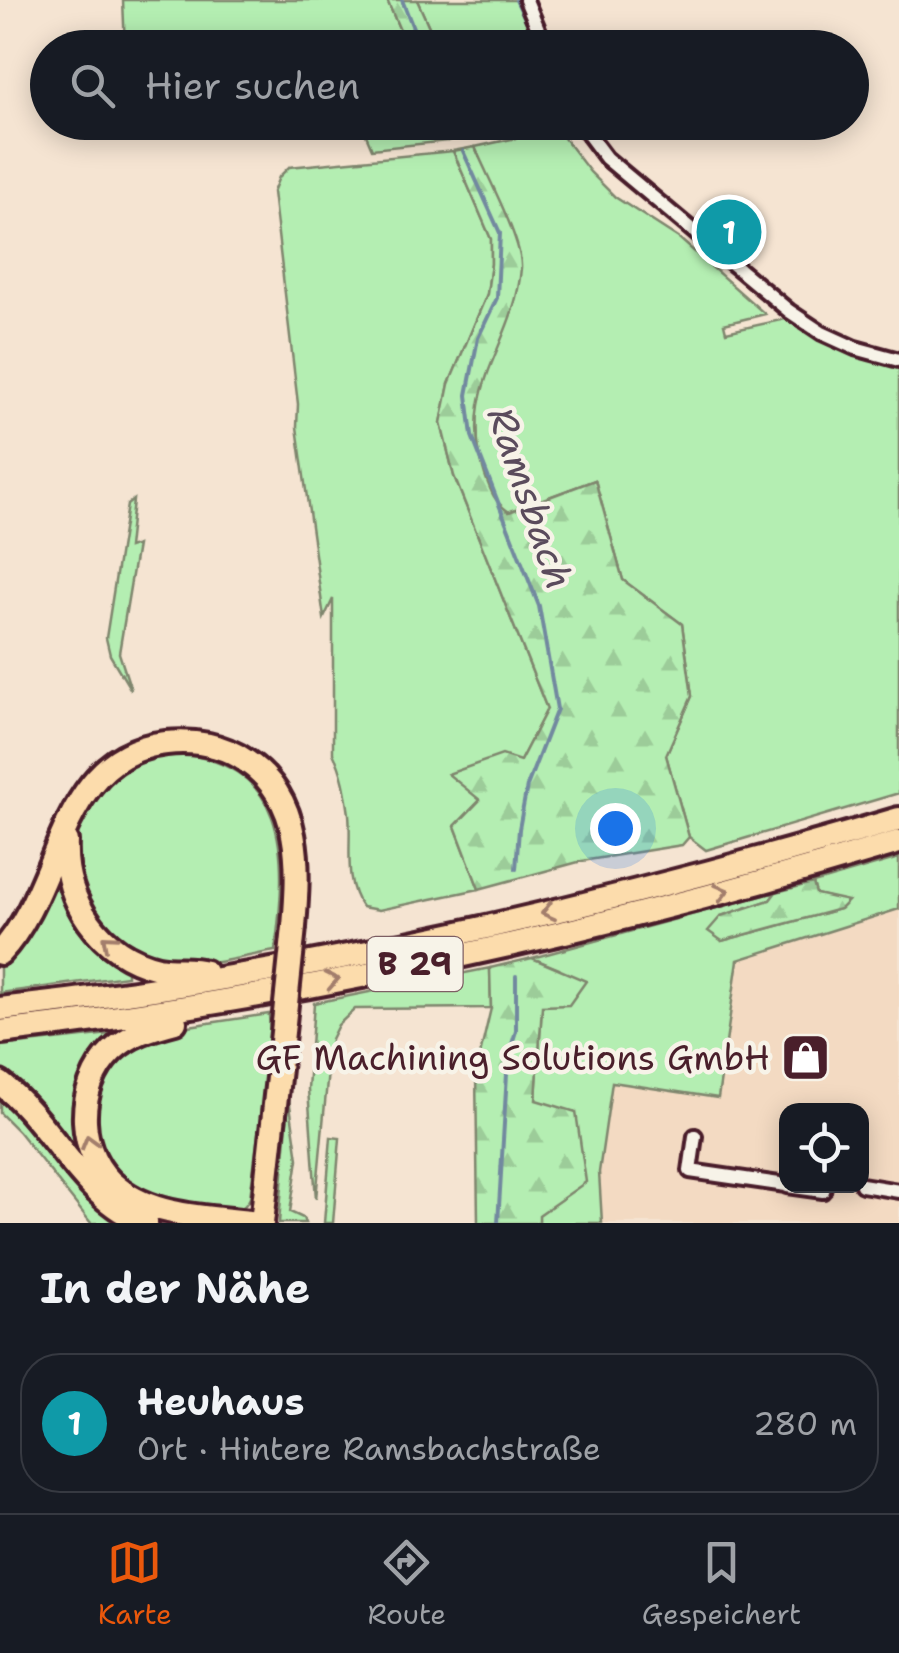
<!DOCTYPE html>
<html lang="de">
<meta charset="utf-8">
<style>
body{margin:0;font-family:"Shantell Sans",sans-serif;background:#242831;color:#f1f3f6}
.controls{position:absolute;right:30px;bottom:30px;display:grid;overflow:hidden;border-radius:20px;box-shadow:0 5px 25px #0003}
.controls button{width:90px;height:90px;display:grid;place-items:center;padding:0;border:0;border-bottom:2px solid #363941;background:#171b24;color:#f1f3f6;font:50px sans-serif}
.you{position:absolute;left:615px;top:828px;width:35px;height:35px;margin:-25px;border:8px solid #fff;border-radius:50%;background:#1a73e8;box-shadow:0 0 0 15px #1a73e833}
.badge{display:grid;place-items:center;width:65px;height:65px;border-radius:50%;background:#ea580c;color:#fff;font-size:32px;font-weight:700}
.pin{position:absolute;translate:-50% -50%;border:5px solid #fff;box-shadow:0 2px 10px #0006}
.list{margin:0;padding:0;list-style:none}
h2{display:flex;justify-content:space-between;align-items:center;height:130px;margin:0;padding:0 40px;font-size:42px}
h2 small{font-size:32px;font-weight:400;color:#9ea1a6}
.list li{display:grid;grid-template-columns:65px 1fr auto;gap:30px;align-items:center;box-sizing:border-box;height:140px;margin:0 20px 20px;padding:0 20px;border:2px solid #363941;border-radius:40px}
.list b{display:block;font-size:38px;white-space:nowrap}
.list p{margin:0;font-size:32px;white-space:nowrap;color:#9ea1a6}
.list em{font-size:32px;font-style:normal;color:#9ea1a6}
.icon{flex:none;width:55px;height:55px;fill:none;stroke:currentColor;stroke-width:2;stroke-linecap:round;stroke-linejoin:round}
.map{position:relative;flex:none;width:899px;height:1223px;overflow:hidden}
.search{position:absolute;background:#171b24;box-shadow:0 5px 25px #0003;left:30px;right:30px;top:30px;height:110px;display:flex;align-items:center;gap:25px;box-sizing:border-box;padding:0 35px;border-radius:55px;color:#9ea1a6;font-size:38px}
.sheet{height:290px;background:#171b24}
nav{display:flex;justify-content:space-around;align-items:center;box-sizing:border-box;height:140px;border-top:2px solid #363941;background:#171b24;font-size:28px;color:#9ea1a6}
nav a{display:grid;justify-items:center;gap:5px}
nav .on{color:#ea580c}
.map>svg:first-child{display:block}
</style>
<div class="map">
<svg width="899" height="1223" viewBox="0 0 899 1223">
<defs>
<pattern id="forest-firs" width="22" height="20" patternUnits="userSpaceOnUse" patternTransform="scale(2.5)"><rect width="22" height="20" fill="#b4eeb2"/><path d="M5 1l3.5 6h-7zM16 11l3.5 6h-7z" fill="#9ccc99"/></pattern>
</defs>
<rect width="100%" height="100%" fill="#f5e4d2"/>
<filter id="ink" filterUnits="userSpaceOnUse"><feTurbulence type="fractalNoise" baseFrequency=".01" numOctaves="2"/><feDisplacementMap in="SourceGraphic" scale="20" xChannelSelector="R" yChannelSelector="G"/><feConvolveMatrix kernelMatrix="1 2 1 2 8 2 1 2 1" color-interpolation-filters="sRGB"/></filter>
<g filter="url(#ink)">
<path fill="#f3dac2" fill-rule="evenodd" d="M899,909v314h-297l-3,-51 13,-90 106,15 20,-137zM786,1110h76v76h-76z"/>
<path fill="#b4eeb2" stroke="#7f866e" stroke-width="2.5" d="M123,0h264l20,47h-282z
M417,0h102l21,47h-102z
M465,122h65v1l-61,12z
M361,123h79l8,18 -76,8z
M557,129l33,43 25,25 65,42 85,75 -41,10 2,8 64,-14 60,33 49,15v427l-193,57 -17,-13 -23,-82 26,-59 -10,-72 -59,-44 -28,-100 -87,32 -14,-11 -16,-49 -1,-45 11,-41 25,-60 -22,-118 -16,-41z
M453,151l38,88v25l-4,30 -38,90 -8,39 13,53 93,233 -27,52 -71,13 32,26 -26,26 24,63 -100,21 -17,-3c-19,-26 -10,-62 -13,-93 -3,-21 -6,-42 -16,-61v-154l-9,19 -27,-191 1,-23 -25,-212 6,-15 10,-10z
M133,500l-5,48 9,-3 -18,108 12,37 -21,-35 -4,-17 21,-133z
M166,753c125,5 122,101 109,198 -26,4 -66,16 -92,13 -130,-16 -147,-190 -17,-211z
M899,858v51l-161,51 -20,138 -106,-16 -13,90 3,51h-63l-3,-123 6,-94 17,-37 -27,-11 244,-66 -6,8 -49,16 1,25 118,-32 7,-7 -31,-8 -3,-11z
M57,868l70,100v8l-127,17v-28l13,-13z
M490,968l1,40 -136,1 -17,16 -7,14 -15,160 -8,-110 6,-86z
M269,1014l1,24 -20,160c-5,9 -9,12 -19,14l-84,-15 -39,-28 -18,-58 6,-23 30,-40 43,-19z
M119,1033c-41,47 -49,55 -39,119l109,71h-23l-45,-16 -121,-132v-29z
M0,1095c39,38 74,104 122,128h-31l-73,-92 -18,-18z
M289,1098l9,61 -8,53 13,6 2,5h-26z
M331,1137l9,1 -7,85h-9z"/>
<path fill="url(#forest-firs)" stroke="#7f866e" stroke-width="2.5" d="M387,0h30l21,47h-31z
M440,123h25l4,12 -21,6z
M475,147c11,27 48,95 46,121 -6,78 -65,119 -36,207 6,17 9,26 24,37l86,-32 28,100 59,44 10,72 -26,59 23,82 -7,8 -100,16 -103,28 -24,-63 25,-26 -32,-26 54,-19 18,6 27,-52 -93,-233 -13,-53 8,-39 38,-90 4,-30v-25l-38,-88z
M813,883l3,11 32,7 -8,8 -118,32 -14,-10 13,-15 49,-16 6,-8z
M532,958l54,23 -17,24 -27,1 -6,94 40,12 10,70 -47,33v8h-61l-2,-151 15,-64 -1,-40z"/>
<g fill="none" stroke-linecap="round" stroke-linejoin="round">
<path stroke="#72899f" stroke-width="4" d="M402,0l19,48
M516,0l23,48
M451,122l7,17
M463,151l37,82 -3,65 -19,40 -11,57 5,41 67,170 18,103 -30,77 -8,43 -3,40
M498,1223l10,-166 8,-26v-55"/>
<defs>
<path id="minor" d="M526,0l20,48
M579,122l27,36 183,153 33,22 33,15 44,12
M695,1136l-5,35 96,14
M862,1185l37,6
M787,1186l36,5 1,-5"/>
<path id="trunk" d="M66,841c-3,59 33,113 92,127 16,3 32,0 47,4
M0,953c63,-66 57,-198 166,-210 28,-3 57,2 80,18 57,38 53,106 48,166
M0,1009c305,-33 605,-103 899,-190
M175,1022c-23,6 -45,12 -63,29 -38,37 -36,104 6,137 37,30 95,29 141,35
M0,1032c304,-34 606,-102 899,-190
M0,1083c54,41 80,116 146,140
M262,1223l22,-200"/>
</defs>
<use href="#minor" stroke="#4a1f2b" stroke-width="20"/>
<use href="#trunk" stroke="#4a1f2b" stroke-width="30"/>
<use href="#minor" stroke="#f7f3e8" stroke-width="12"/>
<use href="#trunk" stroke="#fcdcac" stroke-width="22"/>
<defs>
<path id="trunk-bridge" d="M284,1023l10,-96"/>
</defs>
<use href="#trunk-bridge" stroke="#4a1f2b" stroke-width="30" stroke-linecap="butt"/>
<use href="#trunk-bridge" stroke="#fcdcac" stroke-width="22"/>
</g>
<defs><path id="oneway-chevron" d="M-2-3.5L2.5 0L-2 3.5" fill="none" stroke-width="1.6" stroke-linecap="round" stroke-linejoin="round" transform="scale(2.5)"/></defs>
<g stroke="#a37e6c">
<use href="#oneway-chevron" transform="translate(722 892) rotate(-15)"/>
<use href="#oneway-chevron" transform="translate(548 912) rotate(166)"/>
<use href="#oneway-chevron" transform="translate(108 941) rotate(-139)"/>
<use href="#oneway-chevron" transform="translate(332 980) rotate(-11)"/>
<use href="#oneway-chevron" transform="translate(89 1142) rotate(-106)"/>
</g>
</g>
<defs>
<symbol id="shop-square" viewBox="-11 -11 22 22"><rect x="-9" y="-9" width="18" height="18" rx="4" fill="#4a1f2b" stroke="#f7f3e8"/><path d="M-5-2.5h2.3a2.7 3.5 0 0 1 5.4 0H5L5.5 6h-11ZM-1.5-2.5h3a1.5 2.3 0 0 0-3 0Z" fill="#fff"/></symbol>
</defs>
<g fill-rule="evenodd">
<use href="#shop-square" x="778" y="1030" width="55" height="55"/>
</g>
<g text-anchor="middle" stroke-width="9" stroke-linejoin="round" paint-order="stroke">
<rect fill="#f7f3e8" stroke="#7e5f64" stroke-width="2.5" x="367.5" y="937" width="95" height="54" rx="8"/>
<g font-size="32" font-weight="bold" fill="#4a1f2b">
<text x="415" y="975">B 29</text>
</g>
<g font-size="35" fill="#4a1f2b" stroke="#f7f3e8" text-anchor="end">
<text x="770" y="1070">GF Machining Solutions GmbH</text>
</g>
<g font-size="38" font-style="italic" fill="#5a4b5c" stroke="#f7f3e8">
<text transform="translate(530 498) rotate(71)" y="13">Ramsbach</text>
</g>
</g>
</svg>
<div class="controls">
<button><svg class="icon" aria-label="locate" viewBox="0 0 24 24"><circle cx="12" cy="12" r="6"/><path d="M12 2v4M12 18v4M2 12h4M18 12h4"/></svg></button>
</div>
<div class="you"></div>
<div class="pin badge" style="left:729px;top:232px;background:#0f9aa8">1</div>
<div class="search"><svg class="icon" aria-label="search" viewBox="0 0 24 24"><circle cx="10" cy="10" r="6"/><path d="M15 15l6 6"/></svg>Hier suchen</div>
</div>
<section class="sheet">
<h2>In der Nähe<small></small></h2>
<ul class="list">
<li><span class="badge" style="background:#0f9aa8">1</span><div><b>Heuhaus</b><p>Ort · Hintere Ramsbachstraße</p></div><em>280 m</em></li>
</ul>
</section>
<nav>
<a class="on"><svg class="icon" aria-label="map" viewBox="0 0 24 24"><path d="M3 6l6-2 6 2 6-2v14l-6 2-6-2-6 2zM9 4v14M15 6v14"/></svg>Karte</a>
<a><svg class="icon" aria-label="directions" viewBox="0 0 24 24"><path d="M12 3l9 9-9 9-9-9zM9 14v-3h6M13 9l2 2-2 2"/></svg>Route</a>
<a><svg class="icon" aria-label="saved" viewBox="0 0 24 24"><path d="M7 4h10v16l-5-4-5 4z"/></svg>Gespeichert</a>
</nav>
